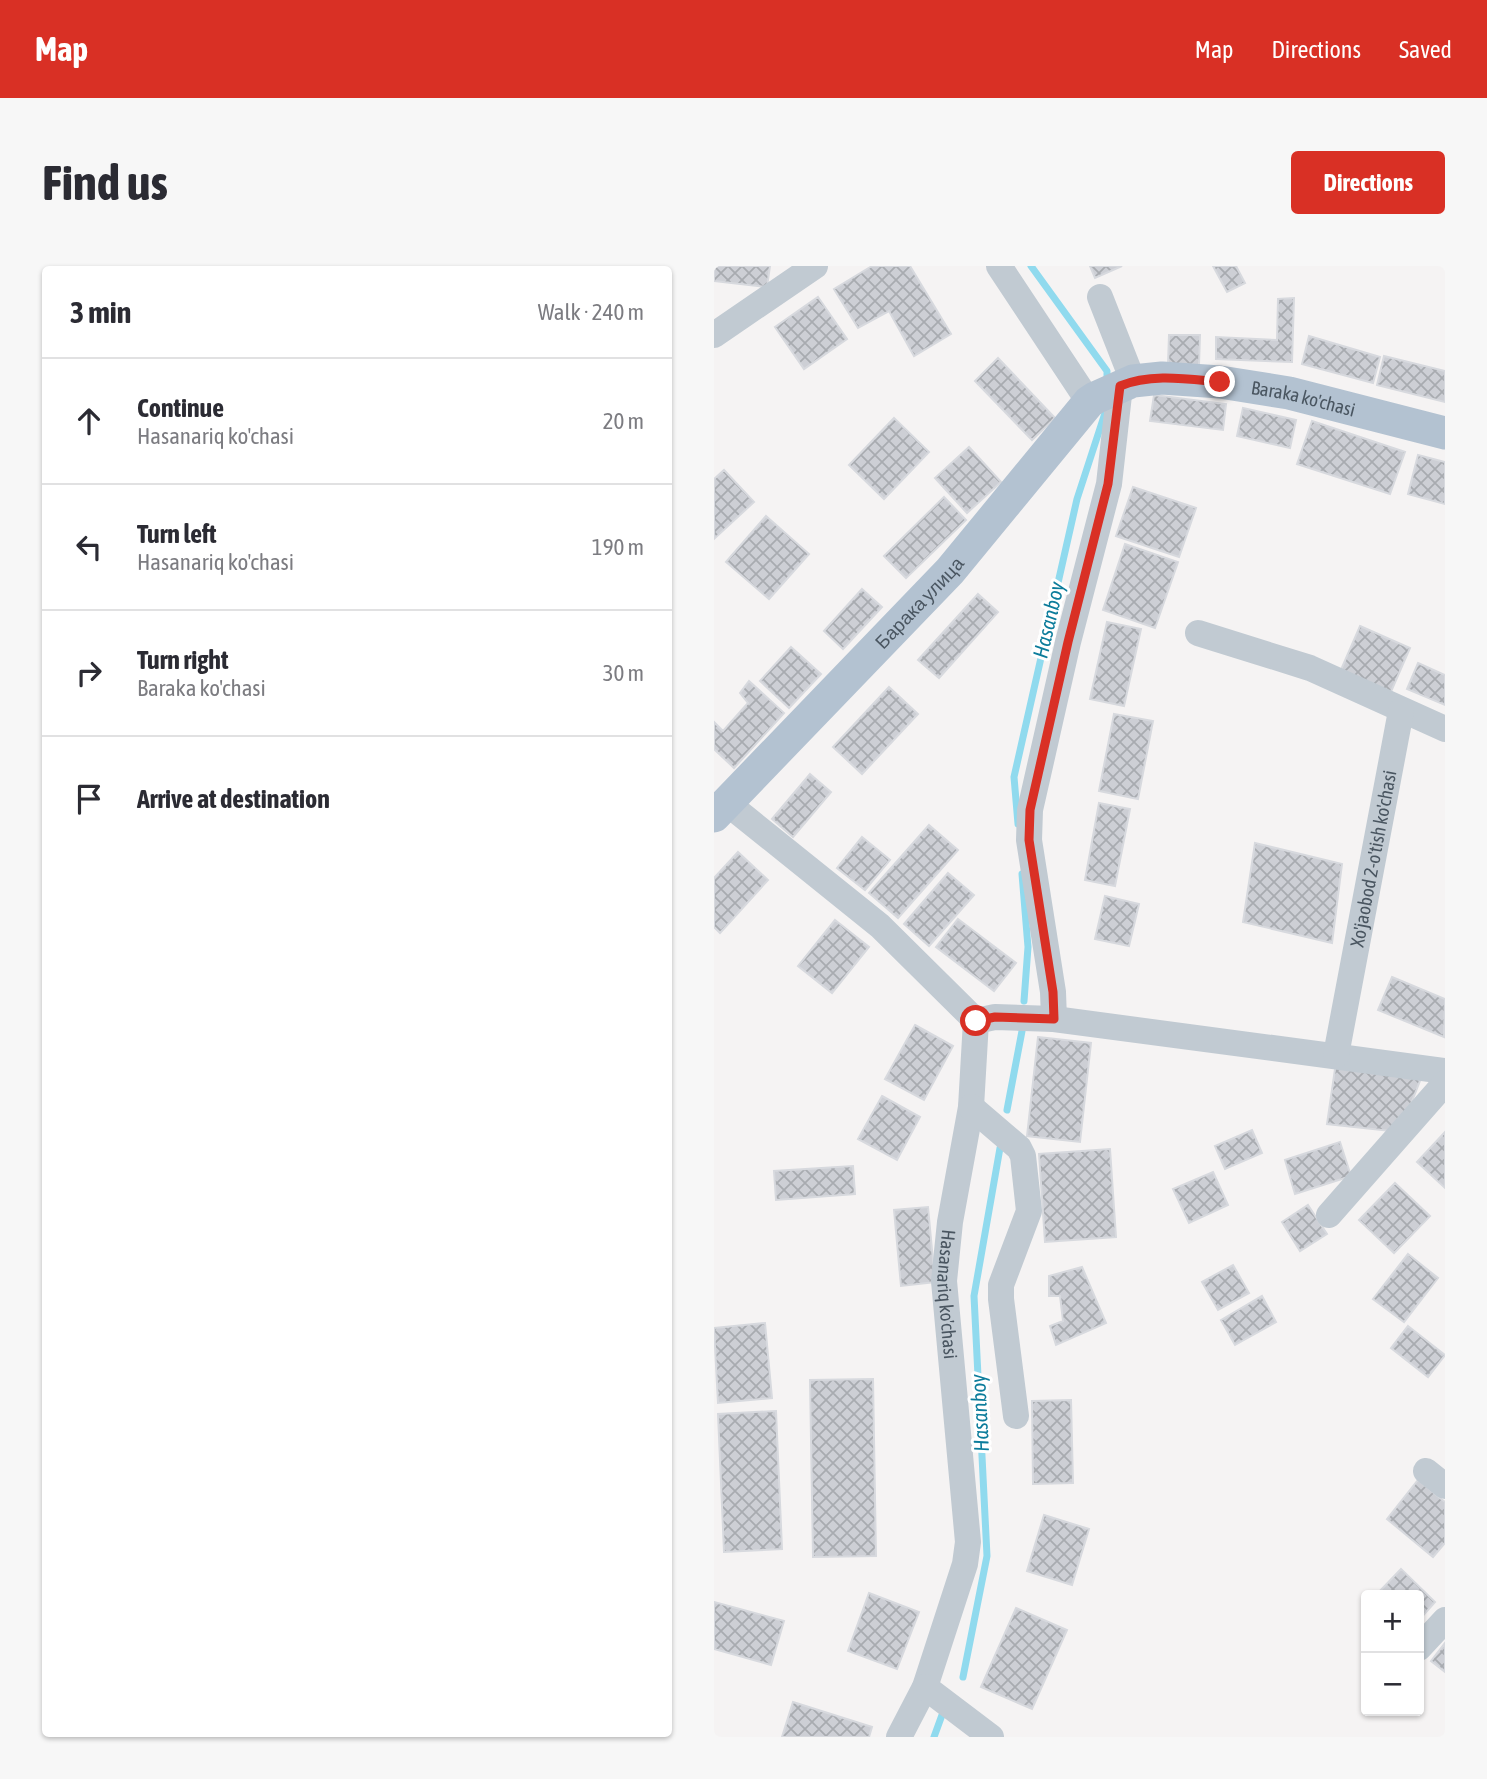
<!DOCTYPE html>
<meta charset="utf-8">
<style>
body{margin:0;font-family:"Asap Condensed",sans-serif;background:#f7f7f7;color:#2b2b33}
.controls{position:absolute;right:21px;bottom:21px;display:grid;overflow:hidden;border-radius:7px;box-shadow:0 2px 5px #0004}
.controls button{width:63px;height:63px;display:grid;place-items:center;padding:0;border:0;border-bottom:2px solid #e1e1e2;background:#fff;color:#2b2b33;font:35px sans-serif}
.stop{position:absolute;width:21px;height:21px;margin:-16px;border:5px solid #d93025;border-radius:50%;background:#fff}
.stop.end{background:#d93025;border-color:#fff;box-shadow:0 2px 7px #0008}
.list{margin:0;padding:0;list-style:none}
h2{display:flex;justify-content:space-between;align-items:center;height:91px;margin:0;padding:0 28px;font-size:30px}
h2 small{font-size:23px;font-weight:400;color:#7c7c81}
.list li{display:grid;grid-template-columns:46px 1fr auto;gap:21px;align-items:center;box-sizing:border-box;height:126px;padding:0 28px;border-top:2px solid #e1e1e2}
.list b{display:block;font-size:26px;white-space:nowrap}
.list p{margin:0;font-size:23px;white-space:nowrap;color:#7c7c81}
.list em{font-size:23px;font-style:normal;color:#7c7c81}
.icon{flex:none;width:38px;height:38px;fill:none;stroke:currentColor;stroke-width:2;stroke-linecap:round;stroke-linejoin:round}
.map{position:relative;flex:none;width:731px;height:1471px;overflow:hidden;border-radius:7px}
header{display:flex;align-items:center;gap:42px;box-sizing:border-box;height:98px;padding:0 35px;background:#d93025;color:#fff}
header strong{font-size:33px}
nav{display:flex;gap:38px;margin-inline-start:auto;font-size:24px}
.intro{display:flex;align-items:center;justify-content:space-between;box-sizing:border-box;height:168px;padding:0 42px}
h1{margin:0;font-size:49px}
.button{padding:18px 32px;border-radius:7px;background:#d93025;color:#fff;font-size:24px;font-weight:700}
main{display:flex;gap:42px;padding:0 42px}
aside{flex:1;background:#fff;border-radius:7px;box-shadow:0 2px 5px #0004}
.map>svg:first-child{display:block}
</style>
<header>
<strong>Map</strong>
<nav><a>Map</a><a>Directions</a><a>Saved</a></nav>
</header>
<div class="intro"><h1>Find us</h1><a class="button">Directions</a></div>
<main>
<aside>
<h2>3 min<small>Walk · 240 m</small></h2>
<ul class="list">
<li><svg class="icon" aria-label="ahead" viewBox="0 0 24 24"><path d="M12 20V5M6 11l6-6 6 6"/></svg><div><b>Continue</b><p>Hasanariq ko'chasi</p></div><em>20 m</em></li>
<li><svg class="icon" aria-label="left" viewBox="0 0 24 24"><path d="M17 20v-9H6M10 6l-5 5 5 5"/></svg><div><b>Turn left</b><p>Hasanariq ko'chasi</p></div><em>190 m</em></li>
<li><svg class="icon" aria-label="right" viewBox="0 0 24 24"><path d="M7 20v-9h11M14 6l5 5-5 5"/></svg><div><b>Turn right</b><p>Baraka ko'chasi</p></div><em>30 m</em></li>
<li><svg class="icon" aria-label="arrive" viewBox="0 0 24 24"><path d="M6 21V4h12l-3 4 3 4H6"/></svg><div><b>Arrive at destination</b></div></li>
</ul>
</aside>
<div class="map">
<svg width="731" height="1471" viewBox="0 0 731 1471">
<defs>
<pattern id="building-cross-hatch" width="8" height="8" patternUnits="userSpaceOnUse" patternTransform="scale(1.75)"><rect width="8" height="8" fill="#cdcfd5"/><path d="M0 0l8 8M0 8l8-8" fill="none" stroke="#a8abb0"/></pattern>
</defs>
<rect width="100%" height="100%" fill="#f5f3f3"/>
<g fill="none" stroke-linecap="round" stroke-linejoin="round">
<path stroke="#90daee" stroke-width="7" d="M317,0l76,105v13
M304,558l-4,-47 63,-278 29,-89
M308,608l6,73 -4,54
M293,844l15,-79
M249,1411l24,-121 -13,-260 26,-148
M220,1471l8,-22"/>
</g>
<path fill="url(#building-cross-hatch)" stroke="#d7d9de" stroke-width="2" d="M0,0h56l-3,21 -53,-6z
M158,0h38l41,68 -37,22 -25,-45 -31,17 -24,-39z
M376,0h32l-27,12z
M499,0h23l9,17 -18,9z
M104,31l29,42 -43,30 -29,-42z
M580,32l-2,64 -76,-3v-22l61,3 1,-41z
M455,69h31l-1,30 -31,-1z
M595,70l71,21 -7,26 -71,-19z
M670,90l61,15v31l-68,-17z
M284,92l57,60 -23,22 -57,-59z
M440,129l72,9 -3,26 -73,-9z
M529,142l53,12 -6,28 -53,-12z
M180,152l35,34 -45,47 -35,-34z
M598,155l93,31 -15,42 -93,-30z
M255,181l32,35 -34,31 -32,-35z
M704,189l27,7v42l-37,-10z
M10,204l30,32 -40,37v-60z
M419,221l63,21 -17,49 -63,-21z
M230,231l22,23 -60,58 -22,-22z
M52,250l43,38 -40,45 -43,-37z
M411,278l53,18 -23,66 -52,-18z
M148,323l20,18 -39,42 -19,-18z
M264,328l20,18 -59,66 -21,-18z
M393,356l34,7 -17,77 -34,-7z
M646,360l50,22 -20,46 -50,-22z
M77,381l30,27 -32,34 -29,-27z
M704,397l27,12v30l-38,-16z
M35,415l35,32 -50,55 -20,-19v-27l9,9 25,-28 -8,-10z
M175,421l29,27 -56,60 -29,-27z
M400,448l39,7 -15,78 -39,-8z
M96,508l21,18 -38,45 -21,-18z
M385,537l31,6 -15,77 -30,-6z
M215,559l29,25 -60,68 -29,-25z
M148,571l28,23 -25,30 -28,-22z
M541,577l87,21 -10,79 -89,-21z
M24,586l30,28 -48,53 -6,-6v-49z
M234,607l26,22 -45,51 -25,-22z
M391,630l34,8 -10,42 -34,-7z
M244,653l58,44 -22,28 -58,-44z
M121,654l34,27 -37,46 -34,-27z
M678,711l53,22 -1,38 -66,-27z
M201,759l38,21 -29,54 -39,-21z
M324,771l53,6 -11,99 -53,-6z
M622,796l87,11 -23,59 -73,-8z
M168,830l38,21 -23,43 -39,-21z
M538,864l10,23 -37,16 -10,-23z
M731,866v56l-28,-26z
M626,876l11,34 -56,18 -10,-34z
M396,883l6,88 -71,5 -6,-88z
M139,900l2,28 -79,6 -2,-29z
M499,906l15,33 -39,18 -16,-34z
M681,917l35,33 -36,37 -35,-33z
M594,939l19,29 -27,17 -18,-29z
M214,941l7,75 -34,4 -7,-76z
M694,988l30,24 -34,44 -31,-23z
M519,999l16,28 -31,17 -16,-28z
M368,1001l24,56 -50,22 -6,-19 13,-5 -3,-25h-11v-20z
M548,1030l14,26 -41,23 -14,-25z
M51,1057l7,75 -54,5 -4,-75z
M694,1060l37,29 -17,22 -37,-29z
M159,1113l3,177 -63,1 -3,-177z
M357,1134l2,83 -40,1 -1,-83z
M62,1145l6,138 -58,3 -6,-138z
M704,1214l27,22v41l-12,14 -46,-38z
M330,1249l45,14 -17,56 -45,-14z
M687,1303l34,33 -16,18v-25h-43z
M155,1327l50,19 -22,57 -49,-18z
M0,1336l70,19 -13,44 -57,-16z
M302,1342l51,22 -35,79 -51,-22z
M731,1377v29l-14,-11z
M79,1436l79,25 -3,10h-87z"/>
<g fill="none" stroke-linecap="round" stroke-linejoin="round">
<g stroke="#c1cad2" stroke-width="26">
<path d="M285,0l90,136"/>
<path d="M386,31l33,84"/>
<path d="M0,69l101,-69"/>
<path d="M484,367l112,35 135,61"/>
<path id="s1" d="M13,537l153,123 96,95 -5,86 -21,115 -6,59 24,261 -3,22 -40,123 -26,50"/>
<path d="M340,753l-1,-27 -24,-152 1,-30 38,-168 41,-158 11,-98"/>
<path d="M262,755l19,-4 59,2 391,52"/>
<path id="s2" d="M622,789l65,-344"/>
<path d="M257,841l48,41 4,8 6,55 -28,74v14l15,117"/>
<path d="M615,949l116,-132"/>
<path d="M712,1205l19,15"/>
<path d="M705,1382l26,-28"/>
<path d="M211,1421l66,50"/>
</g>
<path stroke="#b3c2d1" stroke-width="33" id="s3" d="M0,550l236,-245 139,-169 6,-4 38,-17 29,-3 58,4 69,11 156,40"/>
</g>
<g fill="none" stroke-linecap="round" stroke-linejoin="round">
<path stroke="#d93025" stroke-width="9" d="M262,755l19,-4 59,2 -1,-27 -24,-152 1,-30 38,-168 40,-158 12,-98c31,-13 67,-7 100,-4"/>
</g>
<g text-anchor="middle" stroke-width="6" stroke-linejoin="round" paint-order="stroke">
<g font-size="19" fill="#4a5661" stroke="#fff">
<text dy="7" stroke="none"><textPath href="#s3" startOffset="780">Baraka ko'chasi</textPath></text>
<text dy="7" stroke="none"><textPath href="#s3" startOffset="296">Барака улица</textPath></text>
<text dy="7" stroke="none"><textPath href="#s2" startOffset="200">Xo'jaobod 2-o'tish ko'chasi</textPath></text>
<text dy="7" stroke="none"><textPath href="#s1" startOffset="607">Hasanariq ko'chasi</textPath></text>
</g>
<g font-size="21" font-style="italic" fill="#0c7c9b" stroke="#fff">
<text transform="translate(335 354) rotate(-77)" y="7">Hasanboy</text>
<text transform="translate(266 1147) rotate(-93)" y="7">Hasanboy</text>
</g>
</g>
</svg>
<div class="controls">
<button>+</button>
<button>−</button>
</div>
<div class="stop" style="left:262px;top:755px"></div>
<div class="stop end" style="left:506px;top:116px"></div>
</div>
</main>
